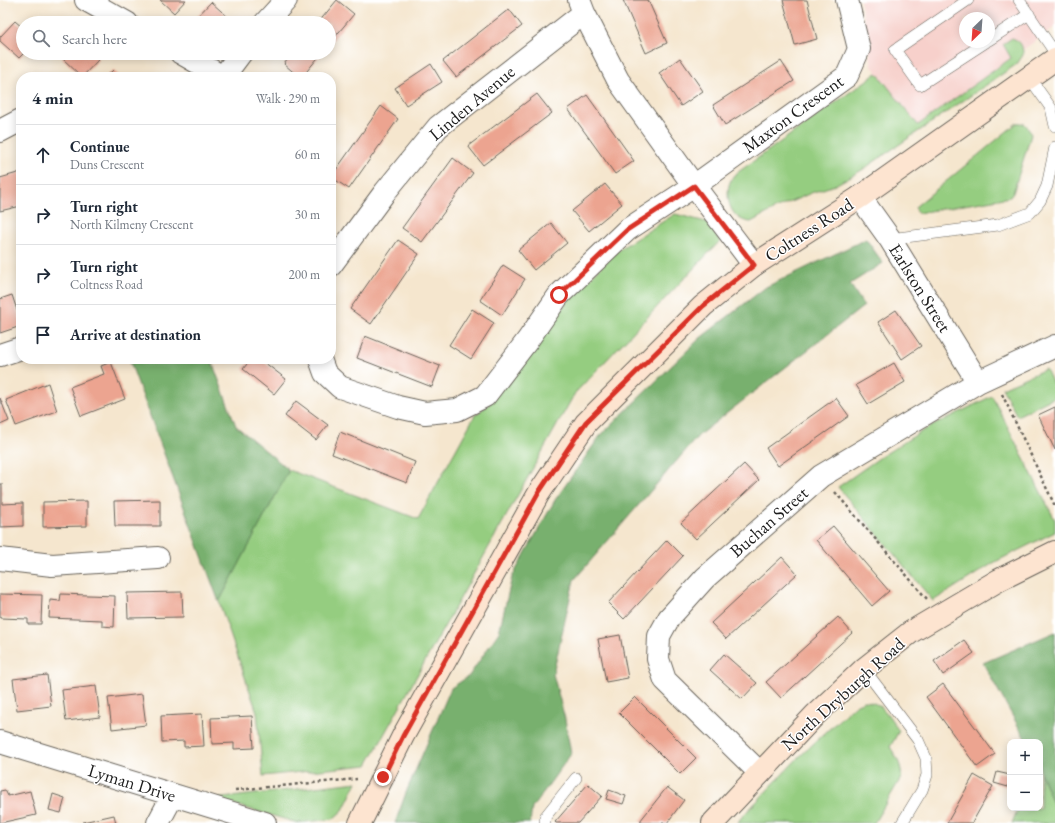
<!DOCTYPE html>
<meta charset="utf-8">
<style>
body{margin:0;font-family:"EB Garamond",serif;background:#f6f6f7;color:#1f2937}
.controls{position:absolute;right:12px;bottom:12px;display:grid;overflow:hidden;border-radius:8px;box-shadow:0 2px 10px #0003}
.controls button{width:36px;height:36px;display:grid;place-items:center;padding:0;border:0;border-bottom:1px solid #e0e1e3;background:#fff;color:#1f2937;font:20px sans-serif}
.compass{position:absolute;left:959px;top:12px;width:36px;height:36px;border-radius:50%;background:#fff;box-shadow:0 2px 10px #0003;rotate:205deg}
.stop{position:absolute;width:12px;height:12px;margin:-9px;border:3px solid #d93025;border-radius:50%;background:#fff}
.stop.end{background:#d93025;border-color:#fff;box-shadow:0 1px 4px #0008}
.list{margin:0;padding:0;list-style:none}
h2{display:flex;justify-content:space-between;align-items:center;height:52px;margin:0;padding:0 16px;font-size:17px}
h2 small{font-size:13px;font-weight:400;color:#747a83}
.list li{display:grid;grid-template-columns:26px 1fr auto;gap:12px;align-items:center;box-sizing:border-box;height:60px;padding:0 16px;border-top:1px solid #e0e1e3}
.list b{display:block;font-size:15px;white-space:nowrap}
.list p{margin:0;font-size:13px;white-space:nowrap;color:#747a83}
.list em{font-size:13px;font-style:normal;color:#747a83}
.icon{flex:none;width:22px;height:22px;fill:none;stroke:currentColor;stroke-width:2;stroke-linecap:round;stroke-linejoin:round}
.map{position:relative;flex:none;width:1055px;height:823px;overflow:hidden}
.search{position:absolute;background:#fff;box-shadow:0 2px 10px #0003;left:16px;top:16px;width:320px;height:44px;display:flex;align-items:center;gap:10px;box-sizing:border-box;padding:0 14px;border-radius:22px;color:#747a83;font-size:15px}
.panel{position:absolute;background:#fff;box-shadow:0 2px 10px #0003;left:16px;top:72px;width:320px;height:292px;border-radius:16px}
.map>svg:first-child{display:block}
</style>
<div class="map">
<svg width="1055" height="823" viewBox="0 0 1055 823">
<rect width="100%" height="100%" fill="#fff"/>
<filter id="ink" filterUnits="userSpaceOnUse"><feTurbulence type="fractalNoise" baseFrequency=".025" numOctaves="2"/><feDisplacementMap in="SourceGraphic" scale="8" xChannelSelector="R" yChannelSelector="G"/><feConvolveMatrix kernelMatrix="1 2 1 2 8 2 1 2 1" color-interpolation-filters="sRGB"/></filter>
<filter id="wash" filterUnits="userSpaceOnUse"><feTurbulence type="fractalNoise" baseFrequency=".012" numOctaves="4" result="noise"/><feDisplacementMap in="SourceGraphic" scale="16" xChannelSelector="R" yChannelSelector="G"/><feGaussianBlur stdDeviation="0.9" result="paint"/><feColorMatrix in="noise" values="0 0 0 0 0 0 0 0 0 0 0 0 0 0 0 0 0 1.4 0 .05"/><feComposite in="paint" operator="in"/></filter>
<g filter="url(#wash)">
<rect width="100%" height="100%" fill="#f5e6ce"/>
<path fill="#f7d0cb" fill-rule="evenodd" d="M860,0h195v27l-137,98 -46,-59zM965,18h24v24h-24z"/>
<path fill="#95cd80" stroke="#58744e" d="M1012,38c9,3 11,8 11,17l-6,9 -155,106 -27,15 -24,8 -34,15 -26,14c-23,-1 -29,-32 -17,-47l143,-102 41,52 93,-67 -8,-14z
M1017,123c9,-1 12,4 14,12l-18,58 -3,4 -92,16 -3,-6z
M675,214l31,8 14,19 -145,152 -208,372 -104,11 -6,-64 -38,-110 70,-132 129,49 57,-104 14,-11 80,-105 49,-49z
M1046,369l9,19v9l-38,19 -15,-28z
M992,396l63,124v12l-60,30 -62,39 -95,-114 44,-31 40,-25z
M864,701c19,1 25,16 35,30l-9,16c6,9 13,20 11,31l-27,45h-136l2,-4 57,-60 58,-54z
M1040,772l15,36v15h-43l6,-15h22z
M357,782l-14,28 -10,9 -35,4 -84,-24z"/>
<path fill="#78b06e" stroke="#4a6645" d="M866,239l17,24 -33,21 14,22 -165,129 -125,145 -21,94 12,45 6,35 -39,54 -2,15h-135l12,-33 44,-102 18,-12 30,-44 13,-55 43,-77 45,-64 99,-97 67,-52z
M129,359h82l25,67 53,44 -70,132z
M1055,632v176l-15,-36v-30h-13l-44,-79z"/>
<g id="blocks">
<path fill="#eca490" d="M160,0h26l-12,13z
M337,0l17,14 -25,30v-21h-11z
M623,0h25l19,43 -21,10z
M783,0h24l10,39 -22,6z
M211,2l20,18 -2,3h-32l-3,-3z
M509,9l13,17 -66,51 -13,-16z
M15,21l8,7v26l-4,4 -19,-17v-4z
M67,53h25l7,6 -17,18 -20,-19z
M293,53h29l-20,24h-3l-15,-13z
M680,58l23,33 -22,15 -22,-33z
M781,61l13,20 -69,44 -12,-20z
M431,64l11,18 -36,23 -11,-17z
M113,70l7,7h-14z
M537,94l15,19 -69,52 -15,-19z
M587,95l47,66 -19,13 -47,-65z
M381,106l17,13 -49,70 -18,-12z
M453,158l20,15 -51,69 -20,-14z
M21,172v34l-21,5v-33z
M605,184l17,20 -33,27 -17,-20z
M551,223l16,20 -33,27 -16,-20z
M398,240l21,14 -48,70 -21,-15z
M503,265l22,14 -23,36 -22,-15z
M12,295l9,27v4l-21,7v-34z
M472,309l22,14 -23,36 -22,-14z
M896,310l25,36 -19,13 -24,-37z
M365,336l75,30 -8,21 -75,-29z
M251,359h9l26,20 -12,15 -31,-25z
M111,362l14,37 -44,17 -11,-29 34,-13 -3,-8z
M894,363l11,19 -37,22 -12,-19z
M48,383l9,28 -41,15 -10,-26z
M0,398l9,23 -9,4z
M836,398l13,18 -71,50 -12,-18z
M296,401l32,24 -12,15 -31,-24z
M1055,407v43l-17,-35z
M340,432l75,30 -8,21 -75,-29z
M744,464l15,16 -63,59 -15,-16z
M0,484h2v20l21,-1v23l-23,1z
M160,500v26h-45l-1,-25z
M87,501v25l-44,1v-25z
M833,526l56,65 -17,15 -56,-66z
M667,540l16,16 -59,63 -16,-16z
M782,557l15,17 -71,65 -15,-16z
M182,592l1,25 -55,1 -1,-25z
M0,594l42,1 -1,29h-13v-5l-28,-1z
M61,594l54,2 -1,31 -12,-1v-6l-53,-2 1,-18 10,1z
M838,617l14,16 -71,65 -15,-16z
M620,635l8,43 -22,4 -8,-43z
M964,640l10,13 -31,22 -9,-14z
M724,654l33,29 -15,16 -32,-29z
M47,675l4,31 -34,4 -4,-31z
M943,684l52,70 -18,13 -51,-70z
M96,686l4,31 -34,4 -4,-31z
M142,694l4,31 -34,4 -4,-31z
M635,697l61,61 -16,16 -61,-61z
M202,714l2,32 -20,1v-6l-22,1 -1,-26z
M252,716l2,32 -20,1v-6l-22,1 -1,-26z
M997,772l13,3 -2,12 -14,-4z
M974,775l19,11 -21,37h-25z
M588,784l14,12 -24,27h-22l-1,-1z
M667,787l17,13 -17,23h-24l-3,-2z
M5,790l3,6 22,-5 6,24 -36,8v-32z
M609,790l17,6 -3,8 -17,-5z
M53,794l12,4 -4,15 -12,-3z
M114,815l2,8h-32l-1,-1z"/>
</g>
</g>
<g filter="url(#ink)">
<use href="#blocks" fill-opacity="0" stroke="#68635a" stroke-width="1"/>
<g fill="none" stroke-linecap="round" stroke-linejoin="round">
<defs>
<path id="lane" d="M968,0l-73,50 25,35 66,-43
M1019,0l36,53
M989,40l40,-26
M1029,77l22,31 4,18
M890,239l108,-14 32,-12 10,-12 7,-15 8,-39
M864,669l54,71 8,18 1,17 -5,15 -20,33
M545,823v-6l31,-39"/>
<path id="street" d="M86,0l41,23
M579,0l5,13 34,67 76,106 60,79
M265,23l21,-23
M181,53l42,24
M223,77l18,-24
M0,131l21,-11
M860,197l30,42 88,143
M331,265l54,-73 53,-65 146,-114
M0,355l21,-7
M320,359l5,14 15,14 58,20 27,6 32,-3 28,-14 42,-55 32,-46 68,-65 67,-44 153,-110 12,-27 -12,-49
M0,559l52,6 106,-7
M0,742l265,81
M760,773l-95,-93 -7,-21 1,-23 10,-18 36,-40 116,-102 157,-94 77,-36
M158,823l15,-28"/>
<path id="secondary" d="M360,823l43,-87 136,-243 47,-70 117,-117 51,-41 106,-68 195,-138
M713,823l102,-108 49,-46 47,-37 88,-52 56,-28"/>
</defs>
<use href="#lane" stroke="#68635a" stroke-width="12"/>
<use href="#street" stroke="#68635a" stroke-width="24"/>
<use href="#secondary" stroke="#68635a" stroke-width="24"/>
<path stroke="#68635a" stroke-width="2.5" stroke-dasharray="3 3" stroke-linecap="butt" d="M1002,394l53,112
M835,492l92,107
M235,790l122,-11"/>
<use href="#lane" stroke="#fff" stroke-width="11"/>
<use href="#street" stroke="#fff" stroke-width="22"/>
<use href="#secondary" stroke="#fde4d0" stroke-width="22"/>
</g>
</g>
<g fill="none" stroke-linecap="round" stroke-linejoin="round" filter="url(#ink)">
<path stroke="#d93025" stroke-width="5" d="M383,777l20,-41 136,-244 47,-70 117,-116 51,-41 -60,-79 -67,44 -68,65"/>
</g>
<g text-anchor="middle" stroke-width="3" stroke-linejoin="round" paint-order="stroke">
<g font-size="18" fill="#1c1c1c" stroke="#fff">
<text transform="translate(472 103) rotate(-40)" y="6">Linden Avenue</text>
<text transform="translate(793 114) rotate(-36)" y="6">Maxton Crescent</text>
<text transform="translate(809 230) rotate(-33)" y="6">Coltness Road</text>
<text transform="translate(920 288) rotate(58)" y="6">Earlston Street</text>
<text transform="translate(769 522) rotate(-41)" y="6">Buchan Street</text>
<text transform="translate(843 694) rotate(-42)" y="6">North Dryburgh Road</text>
<text transform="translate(132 783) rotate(17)" y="6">Lyman Drive</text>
</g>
</g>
</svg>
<div class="controls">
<button>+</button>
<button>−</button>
</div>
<svg class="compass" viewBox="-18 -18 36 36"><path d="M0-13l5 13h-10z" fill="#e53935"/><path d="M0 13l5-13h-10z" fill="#747a83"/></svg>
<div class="stop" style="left:559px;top:295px"></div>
<div class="stop end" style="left:383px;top:777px"></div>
<div class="search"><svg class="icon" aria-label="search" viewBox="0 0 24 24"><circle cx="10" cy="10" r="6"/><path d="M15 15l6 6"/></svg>Search here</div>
<section class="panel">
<h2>4 min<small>Walk · 290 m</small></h2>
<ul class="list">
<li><svg class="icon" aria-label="ahead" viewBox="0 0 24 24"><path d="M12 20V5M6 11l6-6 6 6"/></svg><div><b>Continue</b><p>Duns Crescent</p></div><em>60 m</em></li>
<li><svg class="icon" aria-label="right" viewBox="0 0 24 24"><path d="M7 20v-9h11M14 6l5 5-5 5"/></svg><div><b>Turn right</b><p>North Kilmeny Crescent</p></div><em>30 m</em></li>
<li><svg class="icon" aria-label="right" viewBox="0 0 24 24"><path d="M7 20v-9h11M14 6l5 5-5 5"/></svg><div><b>Turn right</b><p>Coltness Road</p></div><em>200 m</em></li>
<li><svg class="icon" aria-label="arrive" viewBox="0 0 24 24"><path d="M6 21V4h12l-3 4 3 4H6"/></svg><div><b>Arrive at destination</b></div></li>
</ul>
</section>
</div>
